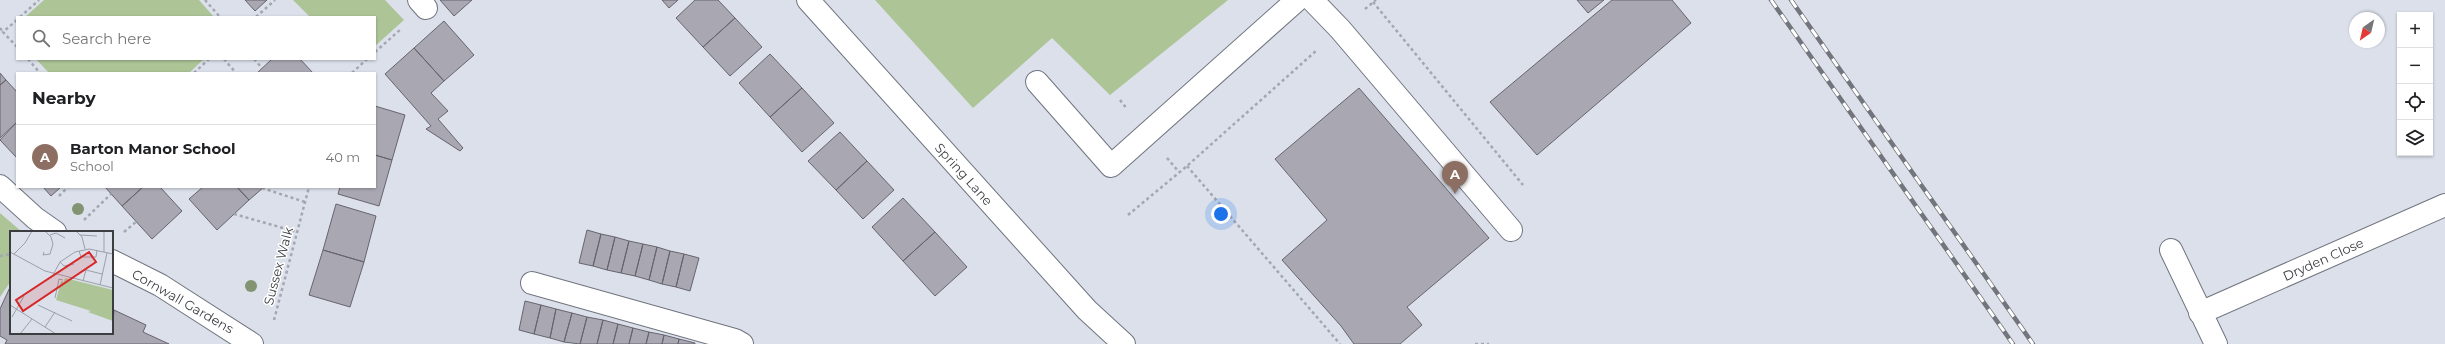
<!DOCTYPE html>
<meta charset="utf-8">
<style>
body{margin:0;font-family:Montserrat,sans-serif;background:#f2f2f2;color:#202124}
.controls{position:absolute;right:12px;top:12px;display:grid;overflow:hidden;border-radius:0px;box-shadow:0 1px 3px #0004}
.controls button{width:36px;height:36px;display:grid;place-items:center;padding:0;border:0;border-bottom:1px solid #e0e0e0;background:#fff;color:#202124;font:20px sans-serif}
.compass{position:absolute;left:2349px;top:12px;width:36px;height:36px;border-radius:50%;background:#fff;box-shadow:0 1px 3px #0004;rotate:214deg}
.you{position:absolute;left:1221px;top:214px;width:14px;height:14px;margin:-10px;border:3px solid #fff;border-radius:50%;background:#1a73e8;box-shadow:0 0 0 6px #1a73e833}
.badge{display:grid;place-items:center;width:26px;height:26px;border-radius:50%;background:#d93025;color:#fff;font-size:13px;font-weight:700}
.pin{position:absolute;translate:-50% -33px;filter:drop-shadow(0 1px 2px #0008)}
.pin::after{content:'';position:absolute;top:21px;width:14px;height:12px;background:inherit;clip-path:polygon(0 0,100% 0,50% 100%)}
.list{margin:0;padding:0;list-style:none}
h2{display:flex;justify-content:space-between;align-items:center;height:52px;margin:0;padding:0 16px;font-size:17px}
h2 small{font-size:13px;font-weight:400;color:#757577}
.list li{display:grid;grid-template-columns:26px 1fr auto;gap:12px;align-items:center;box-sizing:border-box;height:64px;padding:0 16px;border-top:1px solid #e0e0e0}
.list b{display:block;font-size:15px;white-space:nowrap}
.list p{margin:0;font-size:13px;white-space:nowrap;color:#757577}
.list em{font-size:13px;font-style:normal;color:#757577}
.icon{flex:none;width:22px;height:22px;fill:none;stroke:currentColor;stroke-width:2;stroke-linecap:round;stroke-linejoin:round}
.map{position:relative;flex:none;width:2445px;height:344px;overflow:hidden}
.search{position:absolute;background:#fff;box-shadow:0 1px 3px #0004;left:16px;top:16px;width:360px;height:44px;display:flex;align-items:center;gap:10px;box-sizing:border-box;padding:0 14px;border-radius:0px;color:#757577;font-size:15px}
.panel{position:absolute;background:#fff;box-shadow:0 1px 3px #0004;left:16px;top:72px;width:360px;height:116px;border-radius:0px}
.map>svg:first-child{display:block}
</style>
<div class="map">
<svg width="2445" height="344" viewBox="0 0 2445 344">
<rect width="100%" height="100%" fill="#dbe0eb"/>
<path fill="#adc497" d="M44,0h155l15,17h-189z
M293,0h92l19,20 -29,26v-29h-65z
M875,0h353l-118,95 -58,-57 -79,70z
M36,59h168l-15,14h-140z
M0,213l22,19h-11v49l-11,16z"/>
<path fill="#a9a7b2" stroke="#66646e" d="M245,0h22l-12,11z
M440,0h32l-18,16z
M662,0h16l-9,8z
M695,0h23l17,18 -32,29 -27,-29z
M1577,0h27l-16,13z
M1612,0h60l19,23 -154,132 -47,-53z
M735,18l27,29 -32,29 -27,-29z
M444,21l30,34 -30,26 -30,-33z
M414,48l30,33 -13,12 17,18 -10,8 25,29 -3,3 -34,-22 5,-3 -46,-52z
M770,54l32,34 -32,29 -31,-34z
M272,59h28l13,14h-56z
M0,73l6,7 -6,5z
M6,80l11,12v30l-17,16v-53z
M802,88l32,35 -32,29 -32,-35z
M1359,88l130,150 -82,69 15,18 -22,19h-46l-13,-18 -59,-66 45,-40 -52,-61z
M375,106l30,9 -13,45 -17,-5z
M17,122v36l-17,-18z
M840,132l27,29 -31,29 -28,-29z
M375,155l17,5 -13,46 -41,-12 2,-7h35z
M867,161l27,29 -31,29 -27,-29z
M43,187h18l-10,9z
M105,187h38l-21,19z
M143,187h17l22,24 -30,28 -30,-33z
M203,187h34l12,13 -32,30 -28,-31z
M237,187h27l-15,13z
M903,198l32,34 -32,29 -31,-34z
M336,204l40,12 -12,46 -41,-12z
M587,230l14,4 -8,32 -14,-3z
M935,232l32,35 -32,29 -32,-35z
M601,234l14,3 -8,33 -14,-4z
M615,237l14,4 -8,32 -14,-3z
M629,241l14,3 -8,32 -14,-3z
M643,244l14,3 -8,33 -14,-4z
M657,247l13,4 -8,33 -13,-4z
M323,250l41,12 -14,45 -41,-12z
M670,251l14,3 -8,33 -14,-3z
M684,254l15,4 -9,33 -14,-4z
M11,285v48h101l2,-23 32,15 -3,7 26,12h-164l2,-4 -7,-4v-27z
M525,301l16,4 -7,29 -15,-4z
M541,305l15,4 -6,29 -16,-4z
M556,309l16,4 -8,29 -14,-4z
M572,313l15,4 -7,27 -16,-2z
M587,317l16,3 -6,24h-17z
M603,320l15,4 -5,20h-16z
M618,324l15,4 -4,16h-16z
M633,328l16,4 -3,12h-17z
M649,332l15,3 -2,9h-16z
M664,335l15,4 -1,5h-16z
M679,339l16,4v1h-17z"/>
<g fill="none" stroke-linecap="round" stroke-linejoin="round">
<defs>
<path id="minor" d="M419,0l7,8
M808,0l279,310 37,34
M1312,0l28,29 171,201
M1037,82l74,84 186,-166
M0,186l35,32 20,14
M2171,250l45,94
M112,261l48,24 92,59
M532,283l203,57 7,4
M2200,313l245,-108"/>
</defs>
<use href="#minor" stroke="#6f747e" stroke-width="24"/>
<path stroke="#a3a7b0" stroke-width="2.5" stroke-dasharray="3 3" stroke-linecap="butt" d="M205,0l15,17
M1373,2l150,183
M1365,9l11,-9
M20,17l19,-17
M256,17l19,-17
M17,20l-14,12 14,15
M0,28l3,4
M375,52l26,-23
M28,59l12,14
M224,59l12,14
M254,59l8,9
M194,73l15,-14
M352,73l15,-14
M1120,100l7,9
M1167,158l12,14
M1187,166l153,178
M262,188l43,14
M59,196l9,-9
M234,214l63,18
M1128,215l59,-49 130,-116
M84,220l27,-26
M124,232l12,-10
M0,256l11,-2
M274,320l35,-133
M1475,344h14"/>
<use href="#minor" stroke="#fff" stroke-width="22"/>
<defs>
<path id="rail" d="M1771,0l242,344
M1791,0l242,344"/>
</defs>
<use href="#rail" stroke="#72757b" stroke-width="4.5"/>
<use href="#rail" stroke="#fff" stroke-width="3" stroke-dasharray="9" stroke-linecap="butt"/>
</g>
<g fill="#829472">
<circle cx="78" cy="209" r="6"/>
<circle cx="251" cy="286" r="6"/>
</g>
<g text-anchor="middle" stroke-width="3" stroke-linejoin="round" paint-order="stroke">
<g font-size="13" fill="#3b3d41" stroke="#fff">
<text transform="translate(964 174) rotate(48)" y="5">Spring Lane</text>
<text transform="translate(2323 259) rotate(-24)" y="5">Dryden Close</text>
<text transform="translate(278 266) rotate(-75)" y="5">Sussex Walk</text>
<text transform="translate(183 301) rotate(30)" y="5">Cornwall Gardens</text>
</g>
</g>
<g transform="translate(10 231)">
<rect width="103" height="103" fill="#dbe0eb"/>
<path d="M55,47l48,12v31l-25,-9 3,-1 -35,-11 5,-19 3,1z" fill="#adc497"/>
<path fill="none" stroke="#9b9fa7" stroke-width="1" d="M66,0l6,6 3,12M40,4l6,-2 9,5M70,4l17,1M69,20l2,6h15l1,-7M0,21l35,19 68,17M34,21l-1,3 7,-1 3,-10 -2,-7 -6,-6M94,21v-21M4,23l11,-11 7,-12M50,31l4,4 10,-2M44,42l6,-11 15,-10 14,-3 24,5M73,50l3,-11 16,4M90,54l7,-32M45,67l4,-19 4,1M0,74l46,29M28,74l34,16M2,86l12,-21M35,96l10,-15M10,103l12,-15"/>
<path fill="#d62828" fill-opacity="0.15" stroke="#d62828" stroke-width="2" d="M79,21l7,10 -73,49 -7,-11z"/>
<rect width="103" height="103" fill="none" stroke="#3b3d41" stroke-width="2"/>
</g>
</svg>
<div class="controls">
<button>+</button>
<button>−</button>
<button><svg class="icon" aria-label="locate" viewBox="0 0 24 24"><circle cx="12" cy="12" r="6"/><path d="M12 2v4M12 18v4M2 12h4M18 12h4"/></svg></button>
<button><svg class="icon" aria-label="layers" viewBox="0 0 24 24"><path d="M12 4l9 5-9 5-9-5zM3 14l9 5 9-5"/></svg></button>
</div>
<svg class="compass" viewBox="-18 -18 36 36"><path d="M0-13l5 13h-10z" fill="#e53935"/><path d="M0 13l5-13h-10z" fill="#757577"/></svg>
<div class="you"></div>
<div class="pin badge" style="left:1455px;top:194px;background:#8d6e63">A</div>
<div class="search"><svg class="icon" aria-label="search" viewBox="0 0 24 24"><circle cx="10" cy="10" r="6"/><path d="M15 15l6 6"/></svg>Search here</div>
<section class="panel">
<h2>Nearby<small></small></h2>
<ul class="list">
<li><span class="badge" style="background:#8d6e63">A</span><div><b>Barton Manor School</b><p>School</p></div><em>40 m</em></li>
</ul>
</section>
</div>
